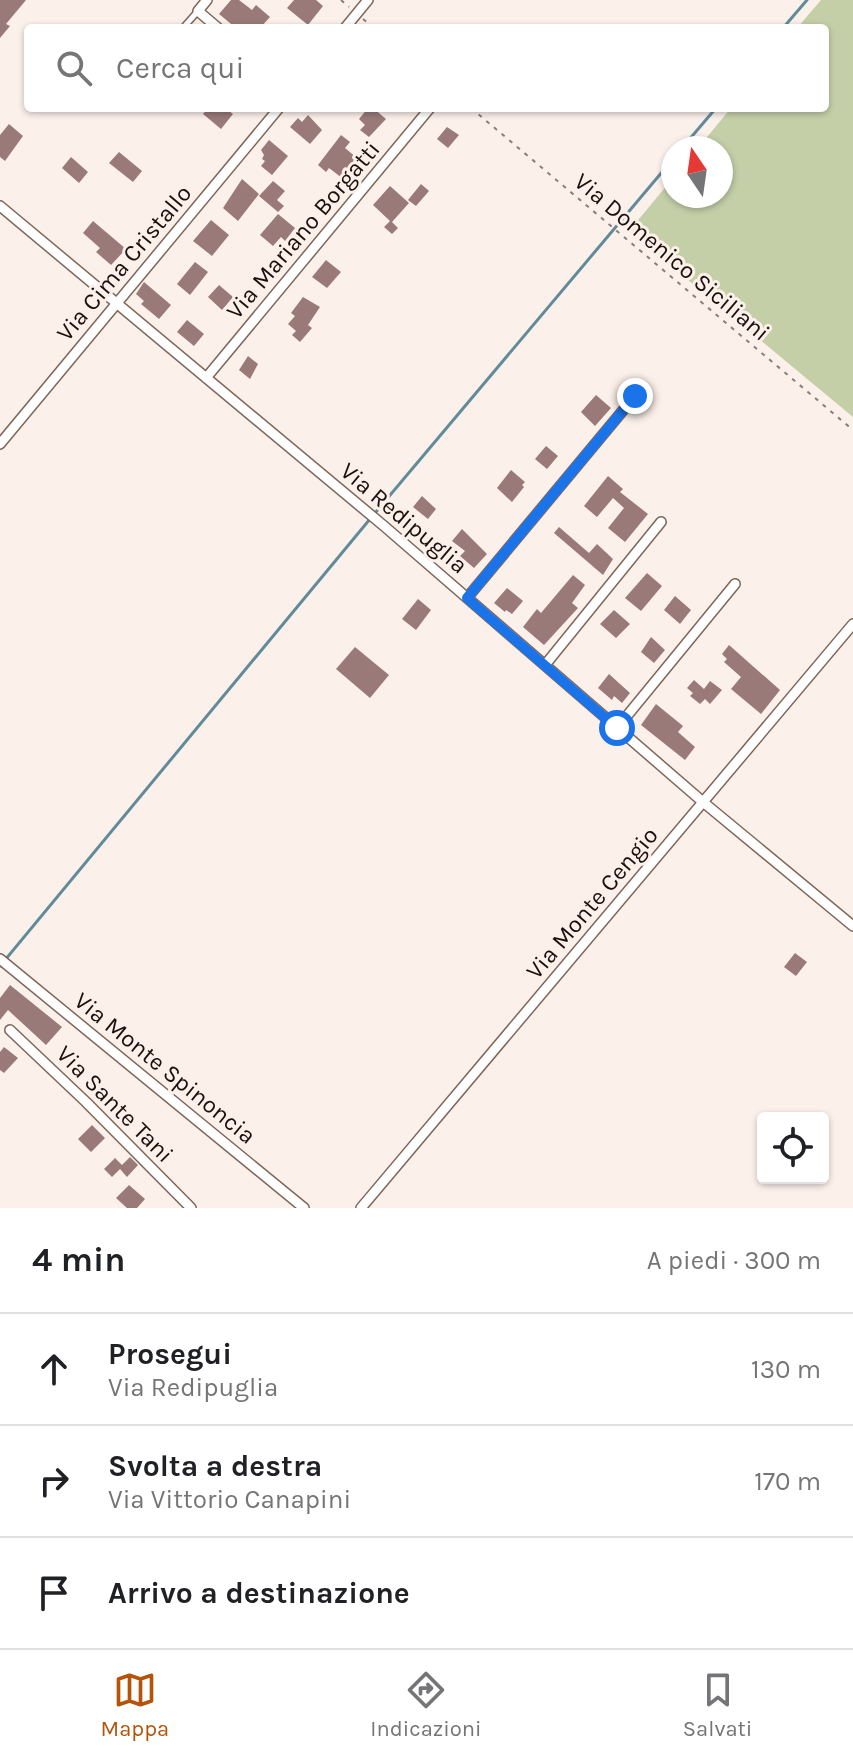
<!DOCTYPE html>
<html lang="it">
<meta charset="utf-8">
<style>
body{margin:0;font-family:Karla,sans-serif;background:#f6f6f6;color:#202124}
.controls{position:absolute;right:24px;bottom:24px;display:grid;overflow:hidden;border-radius:8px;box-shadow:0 2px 6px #0004}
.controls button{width:72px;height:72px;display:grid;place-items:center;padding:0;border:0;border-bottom:2px solid #e0e0e0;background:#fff;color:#202124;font:40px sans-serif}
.compass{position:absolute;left:661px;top:136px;width:72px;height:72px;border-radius:50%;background:#fff;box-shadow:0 2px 6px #0004;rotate:347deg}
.stop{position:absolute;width:24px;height:24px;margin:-18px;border:6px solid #1a73e8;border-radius:50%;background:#fff}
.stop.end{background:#1a73e8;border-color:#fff;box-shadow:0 2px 8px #0008}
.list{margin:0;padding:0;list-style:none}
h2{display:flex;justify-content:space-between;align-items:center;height:104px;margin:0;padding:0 32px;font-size:34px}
h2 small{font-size:26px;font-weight:400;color:#757577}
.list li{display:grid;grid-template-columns:52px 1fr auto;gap:24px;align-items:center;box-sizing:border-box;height:112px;padding:0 32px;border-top:2px solid #e0e0e0}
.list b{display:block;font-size:30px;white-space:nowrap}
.list p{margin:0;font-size:26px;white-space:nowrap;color:#757577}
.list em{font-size:26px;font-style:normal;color:#757577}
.icon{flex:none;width:44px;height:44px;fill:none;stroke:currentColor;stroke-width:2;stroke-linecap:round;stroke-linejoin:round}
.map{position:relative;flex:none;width:853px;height:1208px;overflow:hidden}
.search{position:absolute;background:#fff;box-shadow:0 2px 6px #0004;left:24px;right:24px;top:24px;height:88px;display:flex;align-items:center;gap:20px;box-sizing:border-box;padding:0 28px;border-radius:8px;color:#757577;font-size:30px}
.sheet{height:440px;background:#fff}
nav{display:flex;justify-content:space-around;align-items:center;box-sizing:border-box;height:112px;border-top:2px solid #e0e0e0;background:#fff;font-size:22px;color:#757577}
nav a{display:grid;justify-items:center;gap:4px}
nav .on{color:#b45309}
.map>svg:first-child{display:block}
</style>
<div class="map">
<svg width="853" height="1208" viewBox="0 0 853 1208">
<rect width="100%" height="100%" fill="#fcf0ea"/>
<path fill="#c4cfa8" d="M821,0h32v417l-224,-186 44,-53v18h48v-48h-23l33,-40h94v-80h-28z"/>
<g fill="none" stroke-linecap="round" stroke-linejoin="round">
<path stroke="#628b99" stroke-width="3" d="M783,28l24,-28
M682,148l34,-40
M375,513l298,-354
M0,966l370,-447"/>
</g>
<path fill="#997a79" d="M0,0h26l-20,24 4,2 -10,12z
M231,0h8l13,10 4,-5 14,12 -10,11h-24l-17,-14z
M294,0h22l7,6 -15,19 -21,-17z
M208,108h17l8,6 -12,15 -18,-15z
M368,108h5l13,11 -17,18 -9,-7 5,-5 -6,-6z
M308,115l14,15 -12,14 -20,-17 8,-9 4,4z
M9,124l14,12 -18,25 -5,-4v-22z
M447,127l12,8 -11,13 -11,-9z
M341,135l9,7 -5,6 12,10 -15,20 -13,-10 -3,4 -8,-7z
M269,140l19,16 -16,19 -11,-9 4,-5 -3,-2 2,-4 -3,-5z
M119,152l23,19 -9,11 -24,-19z
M71,157l17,15 -9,11 -17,-15z
M242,179l17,15 -21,27 -15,-13z
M273,181l12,10 -8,9 7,6 -6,6 -19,-16z
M421,184l8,7 -13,15 -8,-6z
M390,186l19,17 -17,19 6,6 -6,6 -8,-7 6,-6 -17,-16z
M278,214l17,14 -10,13 -4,-4 -8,9 -13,-11z
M211,220l18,15 -17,21 -19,-15z
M93,221l33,28 -15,16 -15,-13 4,-4 -17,-15z
M326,260l15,12 -14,16 -15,-11z
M195,262l13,10 -18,23 -13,-11z
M144,282l27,23 -12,14 -18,-15 3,-3 -8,-7z
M219,285l14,12 -11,13 -14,-13z
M303,297l17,10 -12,18 4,3 -12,14 -8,-7 4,-4 -8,-7 7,-8 -4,-3z
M187,320l17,14 -10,12 -17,-14z
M248,356l10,8 -8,15 -11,-9z
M596,395l15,13 -16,18 -14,-14z
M546,446l12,10 -11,13 -12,-10z
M511,470l14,12 -3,3 2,2 -12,15 -15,-14z
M608,476l15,13 -3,3 28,22 -23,28 -17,-14 16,-20 -11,-10 -16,19 -13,-11z
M422,496l14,13 -8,10 -15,-12z
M559,527l30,26 8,-9 16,15 -10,16 -49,-42z
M462,529l25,25 -13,14 -14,-12 5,-5 -13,-10z
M647,573l15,13 -21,25 -16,-13z
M573,575l12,10 -13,18 6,5 -34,37 -21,-18 14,-18 4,4z
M507,588l16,13 -11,13 -6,-4 -1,2 -11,-9z
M675,596l16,14 -11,14 -16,-14z
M418,599l13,11 -15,20 -14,-11z
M614,610l16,14 -14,14 -16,-14z
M651,637l14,13 -11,13 -13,-11z
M729,645l51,45 -19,24 -30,-25 10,-12 -17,-15 3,-3 -5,-5z
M355,647l34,28 -19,23 -34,-29z
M609,674l21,19 -8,10 -8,-7 -2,4 -14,-12z
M694,680l10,9 6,-8 12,9 -12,14 -5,-5 -5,5 -10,-8 3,-3 -6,-5z
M656,704l27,22 -5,6 17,15 -10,13 -44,-35z
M795,953l12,9 -11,14 -12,-9z
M10,985l52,42 -16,18 -38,-35 -8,10v-22z
M4,1047l14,11 -14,15 -4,-3v-18z
M92,1125l13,13 -14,14 -13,-13z
M130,1157l8,8 -11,12 -7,-8 -8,8 -8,-8 11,-11 7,7z
M129,1185l16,14 -8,9h-10l-11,-10z"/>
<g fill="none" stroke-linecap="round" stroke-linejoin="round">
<defs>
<path id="service" d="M183,28l15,-17"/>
<path id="minor" d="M207,0l-9,11 20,17
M345,28l23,-28
M0,206l384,320 319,276 150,124
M206,378l224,-270
M0,444l279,-336
M467,598l168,-202
M545,665l116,-143
M617,728l118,-144
M0,959l304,249
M10,1030l76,72 105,106
M361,1208l492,-584"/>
</defs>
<use href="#service" stroke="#7f6659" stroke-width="8"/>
<use href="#minor" stroke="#7f6659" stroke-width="12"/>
<path stroke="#897e79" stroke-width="2" stroke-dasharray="4 6" stroke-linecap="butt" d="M341,0l8,7
M363,19l11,9
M471,108l382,322"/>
<use href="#service" stroke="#fff" stroke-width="5"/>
<use href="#minor" stroke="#fff" stroke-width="9"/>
</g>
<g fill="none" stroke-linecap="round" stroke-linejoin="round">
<path stroke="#1a73e8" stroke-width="10" d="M617,728l-150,-130 168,-202"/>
</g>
<g text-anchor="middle" stroke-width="6" stroke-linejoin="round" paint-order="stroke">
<g font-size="24" fill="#1b110c" stroke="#fcf0ea">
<text transform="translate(303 230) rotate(-50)" y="8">Via Mariano Borgatti</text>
<text transform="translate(672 257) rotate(40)" y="8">Via Domenico Siciliani</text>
<text transform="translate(124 263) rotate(-50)" y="8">Via Cima Cristallo</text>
<text transform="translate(404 518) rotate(40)" y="8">Via Redipuglia</text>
<text transform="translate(592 903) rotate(-50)" y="8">Via Monte Cengio</text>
<text transform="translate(165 1068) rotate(39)" y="8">Via Monte Spinoncia</text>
<text transform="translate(115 1104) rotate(45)" y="8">Via Sante Tani</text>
</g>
</g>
</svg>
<div class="controls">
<button><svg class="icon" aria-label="locate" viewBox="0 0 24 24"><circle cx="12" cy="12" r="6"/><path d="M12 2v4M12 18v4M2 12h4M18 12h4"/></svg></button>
</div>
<svg class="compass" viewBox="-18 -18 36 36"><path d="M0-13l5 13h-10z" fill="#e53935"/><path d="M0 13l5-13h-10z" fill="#757577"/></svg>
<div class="stop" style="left:617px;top:728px"></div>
<div class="stop end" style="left:635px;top:396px"></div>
<div class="search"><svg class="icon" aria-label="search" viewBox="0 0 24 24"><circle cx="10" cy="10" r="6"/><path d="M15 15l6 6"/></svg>Cerca qui</div>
</div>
<section class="sheet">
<h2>4 min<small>A piedi · 300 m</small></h2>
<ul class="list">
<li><svg class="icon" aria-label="ahead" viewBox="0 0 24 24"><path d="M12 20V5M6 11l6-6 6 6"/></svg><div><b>Prosegui</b><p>Via Redipuglia</p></div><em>130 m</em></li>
<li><svg class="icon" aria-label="right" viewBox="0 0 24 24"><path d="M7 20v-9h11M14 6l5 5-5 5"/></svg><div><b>Svolta a destra</b><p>Via Vittorio Canapini</p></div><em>170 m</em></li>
<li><svg class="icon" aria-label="arrive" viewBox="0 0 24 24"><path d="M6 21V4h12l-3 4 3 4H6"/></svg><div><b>Arrivo a destinazione</b></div></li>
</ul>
</section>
<nav>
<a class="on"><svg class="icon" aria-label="map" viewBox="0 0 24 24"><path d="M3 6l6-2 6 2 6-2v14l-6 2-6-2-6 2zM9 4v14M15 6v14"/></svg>Mappa</a>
<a><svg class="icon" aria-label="directions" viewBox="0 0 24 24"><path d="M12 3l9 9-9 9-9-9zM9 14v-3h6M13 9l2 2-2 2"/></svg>Indicazioni</a>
<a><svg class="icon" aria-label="saved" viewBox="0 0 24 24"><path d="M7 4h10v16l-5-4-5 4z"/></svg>Salvati</a>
</nav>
